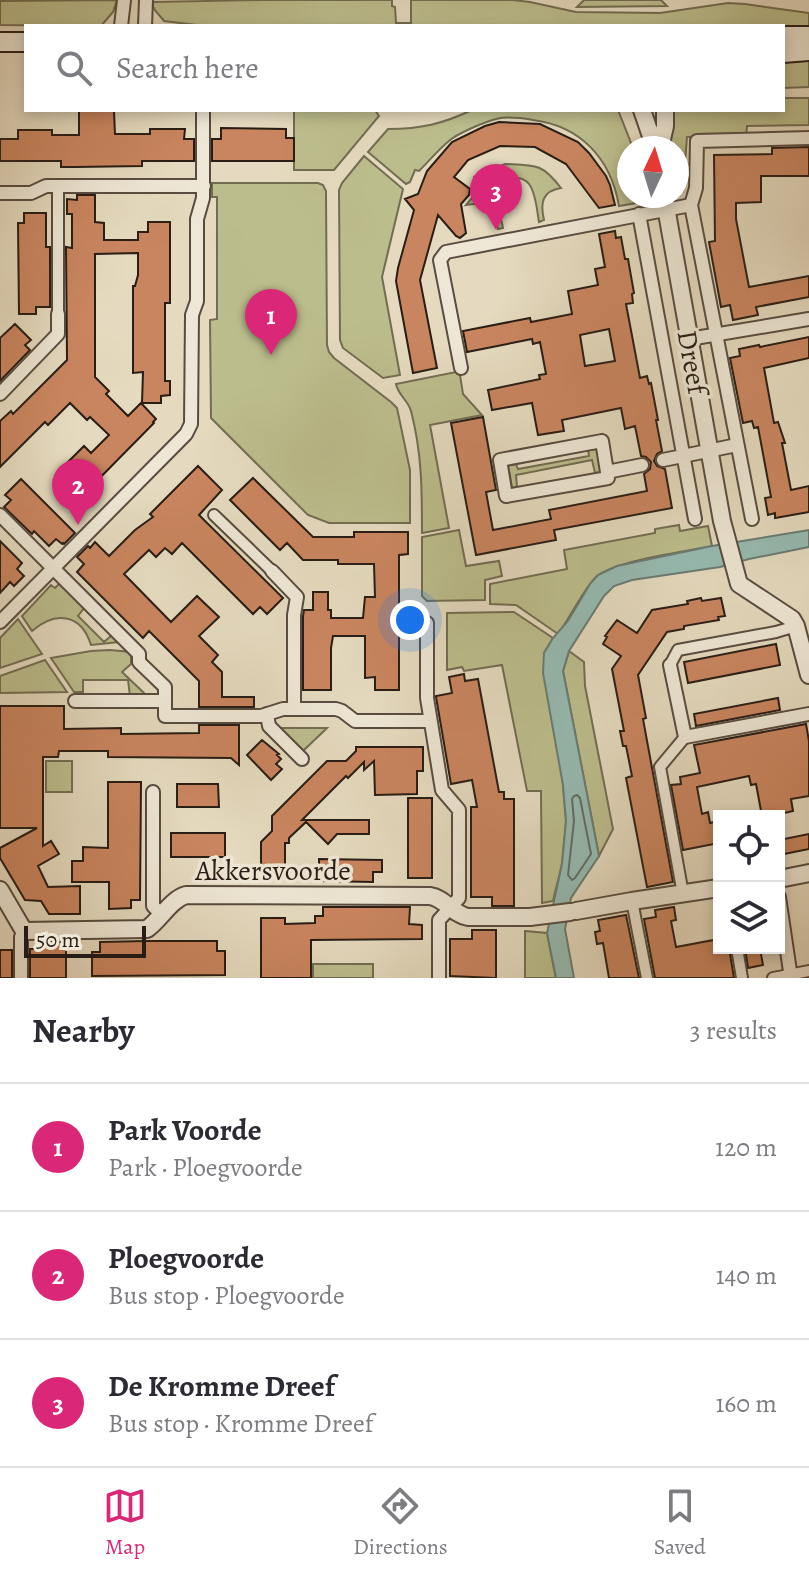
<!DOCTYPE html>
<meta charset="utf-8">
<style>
body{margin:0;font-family:Alegreya,serif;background:#f7f7f7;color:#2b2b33}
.controls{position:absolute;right:24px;bottom:24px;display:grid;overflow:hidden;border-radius:0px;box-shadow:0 4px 12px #0003}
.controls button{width:72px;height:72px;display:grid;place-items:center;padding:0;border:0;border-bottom:2px solid #e1e1e2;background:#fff;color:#2b2b33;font:40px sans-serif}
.compass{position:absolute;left:617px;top:136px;width:72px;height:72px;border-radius:50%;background:#fff;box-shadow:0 4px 12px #0003;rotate:4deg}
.scale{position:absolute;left:24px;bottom:20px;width:122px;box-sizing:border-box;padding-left:8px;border:4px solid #291d16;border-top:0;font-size:22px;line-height:28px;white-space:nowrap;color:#291d16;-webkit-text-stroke:6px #eee7d5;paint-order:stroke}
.you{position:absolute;left:410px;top:620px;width:28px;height:28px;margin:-20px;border:6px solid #fff;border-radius:50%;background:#1a73e8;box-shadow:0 0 0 12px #1a73e833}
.badge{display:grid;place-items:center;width:52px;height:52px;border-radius:50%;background:#db2777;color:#fff;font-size:26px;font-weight:700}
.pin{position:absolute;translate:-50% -66px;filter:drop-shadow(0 2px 4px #0008)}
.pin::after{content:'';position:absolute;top:42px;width:28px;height:24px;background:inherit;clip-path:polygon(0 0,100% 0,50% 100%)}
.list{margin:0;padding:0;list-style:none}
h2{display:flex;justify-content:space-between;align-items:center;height:104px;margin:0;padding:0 32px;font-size:34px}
h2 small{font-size:26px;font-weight:400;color:#7c7c81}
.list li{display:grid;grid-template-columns:52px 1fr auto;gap:24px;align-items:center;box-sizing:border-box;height:128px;padding:0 32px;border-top:2px solid #e1e1e2}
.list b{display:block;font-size:30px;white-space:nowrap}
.list p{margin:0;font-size:26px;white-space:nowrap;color:#7c7c81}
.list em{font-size:26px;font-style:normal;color:#7c7c81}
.icon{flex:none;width:44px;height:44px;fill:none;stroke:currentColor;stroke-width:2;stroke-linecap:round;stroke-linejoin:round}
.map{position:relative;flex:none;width:809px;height:978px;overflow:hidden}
.search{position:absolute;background:#fff;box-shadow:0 4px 12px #0003;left:24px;right:24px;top:24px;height:88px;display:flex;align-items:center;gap:20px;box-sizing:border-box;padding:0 28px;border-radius:0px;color:#7c7c81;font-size:30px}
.sheet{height:488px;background:#fff}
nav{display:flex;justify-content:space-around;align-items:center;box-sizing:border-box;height:112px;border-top:2px solid #e1e1e2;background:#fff;font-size:22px;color:#7c7c81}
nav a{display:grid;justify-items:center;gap:4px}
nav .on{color:#db2777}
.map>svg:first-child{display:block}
</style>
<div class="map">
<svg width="809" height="978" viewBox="0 0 809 978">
<rect width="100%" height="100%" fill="#e5dabf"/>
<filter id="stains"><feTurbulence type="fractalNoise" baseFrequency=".0025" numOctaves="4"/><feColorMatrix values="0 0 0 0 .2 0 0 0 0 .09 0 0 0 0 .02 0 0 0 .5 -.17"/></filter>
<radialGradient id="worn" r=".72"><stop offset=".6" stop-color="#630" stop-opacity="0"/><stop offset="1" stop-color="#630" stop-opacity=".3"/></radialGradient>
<path fill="#bcbd8d" stroke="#726d52" stroke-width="2" d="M117,0l-4,12 -12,14 -101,-1v-24z
M262,0h130v6l3,1 1,16h15v-23h102l17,2 46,10 84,1 68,-10 17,1 64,9v18h-26v-5h-578l-41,-5 -10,-12 -2,-7z
M584,0h77l6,6 -90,1z
M809,56v31l-26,1v-30z
M783,98h26v27l-62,1 -1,11h-59l-3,38 -4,14h-3v-41h-7l-1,-38h114z
M294,110h81l4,6 -45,54h-40z
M472,110h146l15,38h-4v48h16l-3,6 -23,4c-8,-47 -38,-80 -86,-86 -12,-2 -26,-4 -37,-1 -12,3 -37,14 -46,21 -11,9 -21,21 -31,31l-4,-1 -5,12 -4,2 -38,-32 20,-23c33,0 54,-5 84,-19z
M364,156l39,33 -21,88 18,98 -17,3 -40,-30 -3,-8 -1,-150 3,-7z
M505,164c30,1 37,-1 56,24 -19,3 -21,15 -17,32l-5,2c-2,-11 -3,-29 -10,-38 -4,-5 -11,-7 -18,-6 -23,5 -11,35 -8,50l-5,1c-4,-21 -10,-28 -32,-24l12,-14 -4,-14z
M212,183h106l5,2 3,6 1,154 2,7 5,6 57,44 6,6 13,62v53h-81l-21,-8 -97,-97 -1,-98 7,-1v-122h-5z
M456,372l4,3 3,19 19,21 -52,10 19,103 -27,5c0,-43 0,-80 -11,-122 -3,-11 -13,-16 -15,-27z
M597,449l5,23 -7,1 -3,-13 -76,15 1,12 -5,1 -4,-23 8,-1 2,5 71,-13 -1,-6z
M679,525l1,6 28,-5 4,20c-28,6 -94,14 -115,30 -13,12 -27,42 -39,58l-42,-29 -26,-1v-20l77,-15 -3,-19 91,-17v-4z
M459,530l7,36 33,-5 3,15 -17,4v20l-58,1 -5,-5v-59z
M60,583l24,25 -6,8 26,26 8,-7 8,7 -29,3c-10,-32 -36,-34 -59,-14l-10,-15 29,-31 4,3z
M514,612l39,26 -9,15 19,132 3,36 -4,43 -9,37 -11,2 -1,-112h-14l-25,-126 -38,6 -2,-4 -15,3v-57z
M18,619l24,35 -42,14v-30z
M110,650l21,2v12l-9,8 22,21v3h-14l-2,-16h-45v12h-9l-23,-34 40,-7z
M569,651l15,11 1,24 28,143 -14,27 -36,-185z
M45,660l22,32 -67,1v-17z
M280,728h47l-24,23z
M46,761h26v31h-26z
M525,931l22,2 9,45h-31z
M313,964h60v14h-60z"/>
<path fill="#96bbb2" stroke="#6a7c74" stroke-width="2" d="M809,530v17l-60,12 -29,8 -88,13 -18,6 -10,10 -35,55 -6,20 36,185 -28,42 -6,31 9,49h-18l-9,-45 15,-69 4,-43 -3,-36 -20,-112 1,-20 9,-15 15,-17 22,-37 8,-9 19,-9 95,-20z"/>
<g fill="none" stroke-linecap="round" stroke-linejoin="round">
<path stroke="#606c64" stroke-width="2" d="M577,795l3,3 11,56 -16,24 -3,2 -4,-5 6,-54 -2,-22 2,-3z"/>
</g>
<path fill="#c9855f" stroke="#291d16" stroke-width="2" fill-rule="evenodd" d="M79,110l35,1 1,23h35v-5h35l-1,10h10v22h-52v5l-67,1h-14v-6h-61v-22h18v-9h34v5h27z
M499,122l41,2 38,18 11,11 17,23 4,9 5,20 -16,3 -33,-44 -31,-17 -35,-1 -32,14 -14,17 16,12 -1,6 -8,9 5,29 -6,5 -4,-2 -18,-21 -18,65 17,88 -24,5 -17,-92 2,-13 16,-58 -9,-11 13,-5 9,-23 25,-29 33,-16z
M221,128l65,1v9h8v23h-82v-22h9z
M809,147v29h-48v26l-25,1v16l13,68 60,-11v21l-53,10 2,8 -25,5 -3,-15 -9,2 -12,-65 6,-1 -1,-86 58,-1v-6z
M77,195h18v27l9,1v17h34v-8h10v-10h22v81h-5v78h5v14l-9,1v7h-19l1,-31 -10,1v-87h2l3,-11v-22l-43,1v123l14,14 -3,3 22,22 13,-13 15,16 -3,3 1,1 -75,76 -17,-17 9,-9 -7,-7 20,-20 7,7 18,-18 -19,-18 -3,3 -17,-17 -22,22 -3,-3 -45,45v-46l11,-10 2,3 54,-54 -1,-113 6,1v-34h-5v-15l10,1z
M24,213h22v34h4v60h-14v7h-17l-1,-91h6z
M615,231l1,7 5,-1 4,22h3l6,34 -2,1 1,9 -7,1 14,74 7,-2 2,8 2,-1 7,37h-2l6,31 -5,3 -3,7 3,5 8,3 7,39 -118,22 2,10 -80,15 -25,-132 32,-6 13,73 -10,2 7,38 58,-11 -2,-9 98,-19 -3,-17 6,-5 1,-7 -5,-5 -5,-1 -6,-30 -10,3 -4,-21 -59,12 2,11 -26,4 -6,-32 -40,7 -4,-20 52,-11 -1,-4 7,-1 -6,-32 -7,2 -1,-5 -65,13 -4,-21 67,-13 1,4 41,-8 -4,-23 30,-6 -3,-16 10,-2 -6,-33zM609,329l6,32 -30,5 -5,-31z
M15,324l16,16 -6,5 5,5 -30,31v-43z
M809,337v21l-45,10 10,55 4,-1 7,21h-3l9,47 18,-4v26l-34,6v-5l-7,2 -3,-17 6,-1 -13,-70 -4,1 -2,-7 -9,2 -13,-65 10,-2 -1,-7 20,-4 1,2z
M198,466l24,24 -23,25 84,83 -16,16 -7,-7 -7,7 -71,-71 -10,11 -7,-6 -9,9 -7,-7 -25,24 47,48 26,-26 22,21 -20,19 19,19 -6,7 10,10v25h32v10h-55v-26l-50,-50 -6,7 -66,-66 7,-8 -7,-7 11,-11 2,2 5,-6 14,14 26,-26 18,-13 -3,-3z
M253,478l60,59h41v-5h54v22l-9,1v135h-24v-13l-10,1v-42h-32l-2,12v42h-28v-74l1,-6h9v-18h15v18h3v8h32l2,-21h10l-1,-33h-36v-4h-35l-16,-17 -7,7 -50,-50z
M21,479l54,54 -11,11 -1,-1 -1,1 -6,-5 -7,7 -15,-15 -2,3 -28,-27 7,-7 -6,-5z
M0,541l22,22 -5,6 7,7 -10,10 -4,-4 -10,11z
M701,598l1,3 19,-3 4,18 -7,1 1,3 -35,6v3l-17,3 -29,43 8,43 -3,1 30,163 -26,5 -21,-109 6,-2 -6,-30h-3l-3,-15h4l-12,-62 9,-13 -18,-12 4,-7 -2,-1 12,-16 20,13 15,-23 36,-6 -1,-3z
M776,644l4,21 -92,18 -4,-21z
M464,674l1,7 13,-2 21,113h5v7h10v107h-22v-9h-21v-90h6l-5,-27 -21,4 -15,-87v-1l16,-3 -3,-16z
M778,698l2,12 -84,16 -2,-12z
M0,706h64v23l57,-1v6l78,-1v-8h40v40l-8,-7 -123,-1v-6h-49l-1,6h-15v89l8,-5 8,13 -21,12 10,21 32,-1v28h-31l-8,-13 -16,-1 -25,-42v-10l37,-20h-37z
M806,724l3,17v55l-18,3 2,12 -13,3v2h-18l-6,-32 -5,1 -2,-9 -52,11 5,27 6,-2 2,11 9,-2v22l-36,7 -12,-65 10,-1 -1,-7 20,-4 -6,-28z
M262,740l17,14 -2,1 4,4 -5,5 6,5 -11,11 -24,-25z
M356,747h67v24h-6v23l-42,1 -1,-34 -10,9v-8l-16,16 -2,-2 -44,44h67v14h-32l-9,10 -22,-22 -17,16v5h-4v27h-24v-28l11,-11v-15l55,-55h19l10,-10z
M108,782h33l-1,118h-9v8l-22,1v-27h-37v-21h11v-14l25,1z
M177,784h41l1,23h-42z
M408,798h24v80h-24z
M171,833h54v24h-54z
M809,834v15l-30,6v-15z
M319,859l63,1v12h-9v10l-54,-1z
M323,907h87l-1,17 13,1v14l-111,1v38h-50v-60h24v6l30,-1v-7h8z
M674,907l2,13 -5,1 5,26 43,-8v9h10l5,30h-79l-11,-59 12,-2 -1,-7z
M626,915l13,63h-30l-6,-35 -6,1 -2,-12 5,-1 -2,-11z
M472,930h24v48l-46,-2v-37h22z
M146,941h71v10h8v24l-133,1v-24h8v-10z
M42,942h24v36h-36v-29h12z
M745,948h15l3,17 -15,3z
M0,950h12v28h-12z"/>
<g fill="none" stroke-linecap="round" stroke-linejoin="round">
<defs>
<path id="pedestrian" d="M58,314v-129
M214,515l58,56
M670,665l8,-15 98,-18 20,-6
M683,894l-23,-127 25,-30
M632,901l15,77
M737,948l5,30
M773,978l36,-7"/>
<path id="minor" d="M121,26l3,-26
M145,26l1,-26
M0,193h31l15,-7h158
M691,205l61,314
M639,214l56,305
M689,339l120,-20
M461,368l-21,-108 6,-8 245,-47 5,-17 1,-47 112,-3
M0,394l58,-60v-20
M663,460l74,-15
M607,472l-5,-31 -102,19 6,36 102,-18 -1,-6 35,-7
M0,515l139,139v8l26,25v29h96l22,-7h53l6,2 13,10h75
M272,571l25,26 -3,18v94
M0,622l186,-188 5,-10 1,-109 5,-14v-82l6,-21v-88
M427,623v75l15,92 17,20v88l-20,22v58
M670,665l15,72 124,-23
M75,701h90
M267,714l2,12 33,33
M153,792v114l9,9
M779,897l12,81
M21,978v-41l3,-6"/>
<path id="tertiary" d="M642,110l13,38
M660,148l5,-22v-16
M664,196l58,325 17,63 53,35 4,7 13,49
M779,879l30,-6
M0,890l24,41 123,-2c14,-10 23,-29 39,-34l244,1c15,2 22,18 38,21h62l40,-5
M576,911l56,-10 87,-13"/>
<path id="secondary" d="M783,36h26
M0,42h26
M783,53l26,-2"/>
</defs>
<use href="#pedestrian" stroke="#584c40" stroke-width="14"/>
<use href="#minor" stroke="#584c40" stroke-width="16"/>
<use href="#tertiary" stroke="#584c40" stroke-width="20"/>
<use href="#secondary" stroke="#291d16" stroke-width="22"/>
<use href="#pedestrian" stroke="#eee7d5" stroke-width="10"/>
<use href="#minor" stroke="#eee7d5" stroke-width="12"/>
<use href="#tertiary" stroke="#eee7d5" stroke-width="16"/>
<use href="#secondary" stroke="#eee7d5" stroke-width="18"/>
</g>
<g text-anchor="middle" stroke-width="7" stroke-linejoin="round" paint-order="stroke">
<g font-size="28" fill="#291d16" stroke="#eee7d5">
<text transform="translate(693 362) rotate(80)" y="10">Dreef</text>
<text x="273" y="880">Akkersvoorde</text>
</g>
</g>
<rect width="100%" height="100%" filter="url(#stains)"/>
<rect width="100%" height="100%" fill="url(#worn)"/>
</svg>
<div class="controls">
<button><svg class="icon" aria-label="locate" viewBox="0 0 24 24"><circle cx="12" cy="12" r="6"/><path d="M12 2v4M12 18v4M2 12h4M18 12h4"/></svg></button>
<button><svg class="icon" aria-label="layers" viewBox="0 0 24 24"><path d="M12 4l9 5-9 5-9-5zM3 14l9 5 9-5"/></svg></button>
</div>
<svg class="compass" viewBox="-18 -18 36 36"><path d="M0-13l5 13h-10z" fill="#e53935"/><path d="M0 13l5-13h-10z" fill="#7c7c81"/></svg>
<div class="scale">50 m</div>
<div class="you"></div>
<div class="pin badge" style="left:271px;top:355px">1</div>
<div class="pin badge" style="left:78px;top:525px">2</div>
<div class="pin badge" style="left:496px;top:230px">3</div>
<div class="search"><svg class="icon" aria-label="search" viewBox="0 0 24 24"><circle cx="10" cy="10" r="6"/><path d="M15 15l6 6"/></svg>Search here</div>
</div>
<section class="sheet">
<h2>Nearby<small>3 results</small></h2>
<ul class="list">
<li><span class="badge">1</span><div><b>Park Voorde</b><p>Park · Ploegvoorde</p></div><em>120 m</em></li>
<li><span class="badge">2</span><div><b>Ploegvoorde</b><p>Bus stop · Ploegvoorde</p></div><em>140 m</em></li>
<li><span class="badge">3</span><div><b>De Kromme Dreef</b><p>Bus stop · Kromme Dreef</p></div><em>160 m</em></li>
</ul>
</section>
<nav>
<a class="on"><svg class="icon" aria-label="map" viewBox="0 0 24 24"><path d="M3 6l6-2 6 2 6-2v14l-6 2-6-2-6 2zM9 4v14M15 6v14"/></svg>Map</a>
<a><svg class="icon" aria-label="directions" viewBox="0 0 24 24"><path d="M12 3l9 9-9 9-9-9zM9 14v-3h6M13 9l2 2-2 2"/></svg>Directions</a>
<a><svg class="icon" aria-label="saved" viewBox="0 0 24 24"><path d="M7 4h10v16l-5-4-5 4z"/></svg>Saved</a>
</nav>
